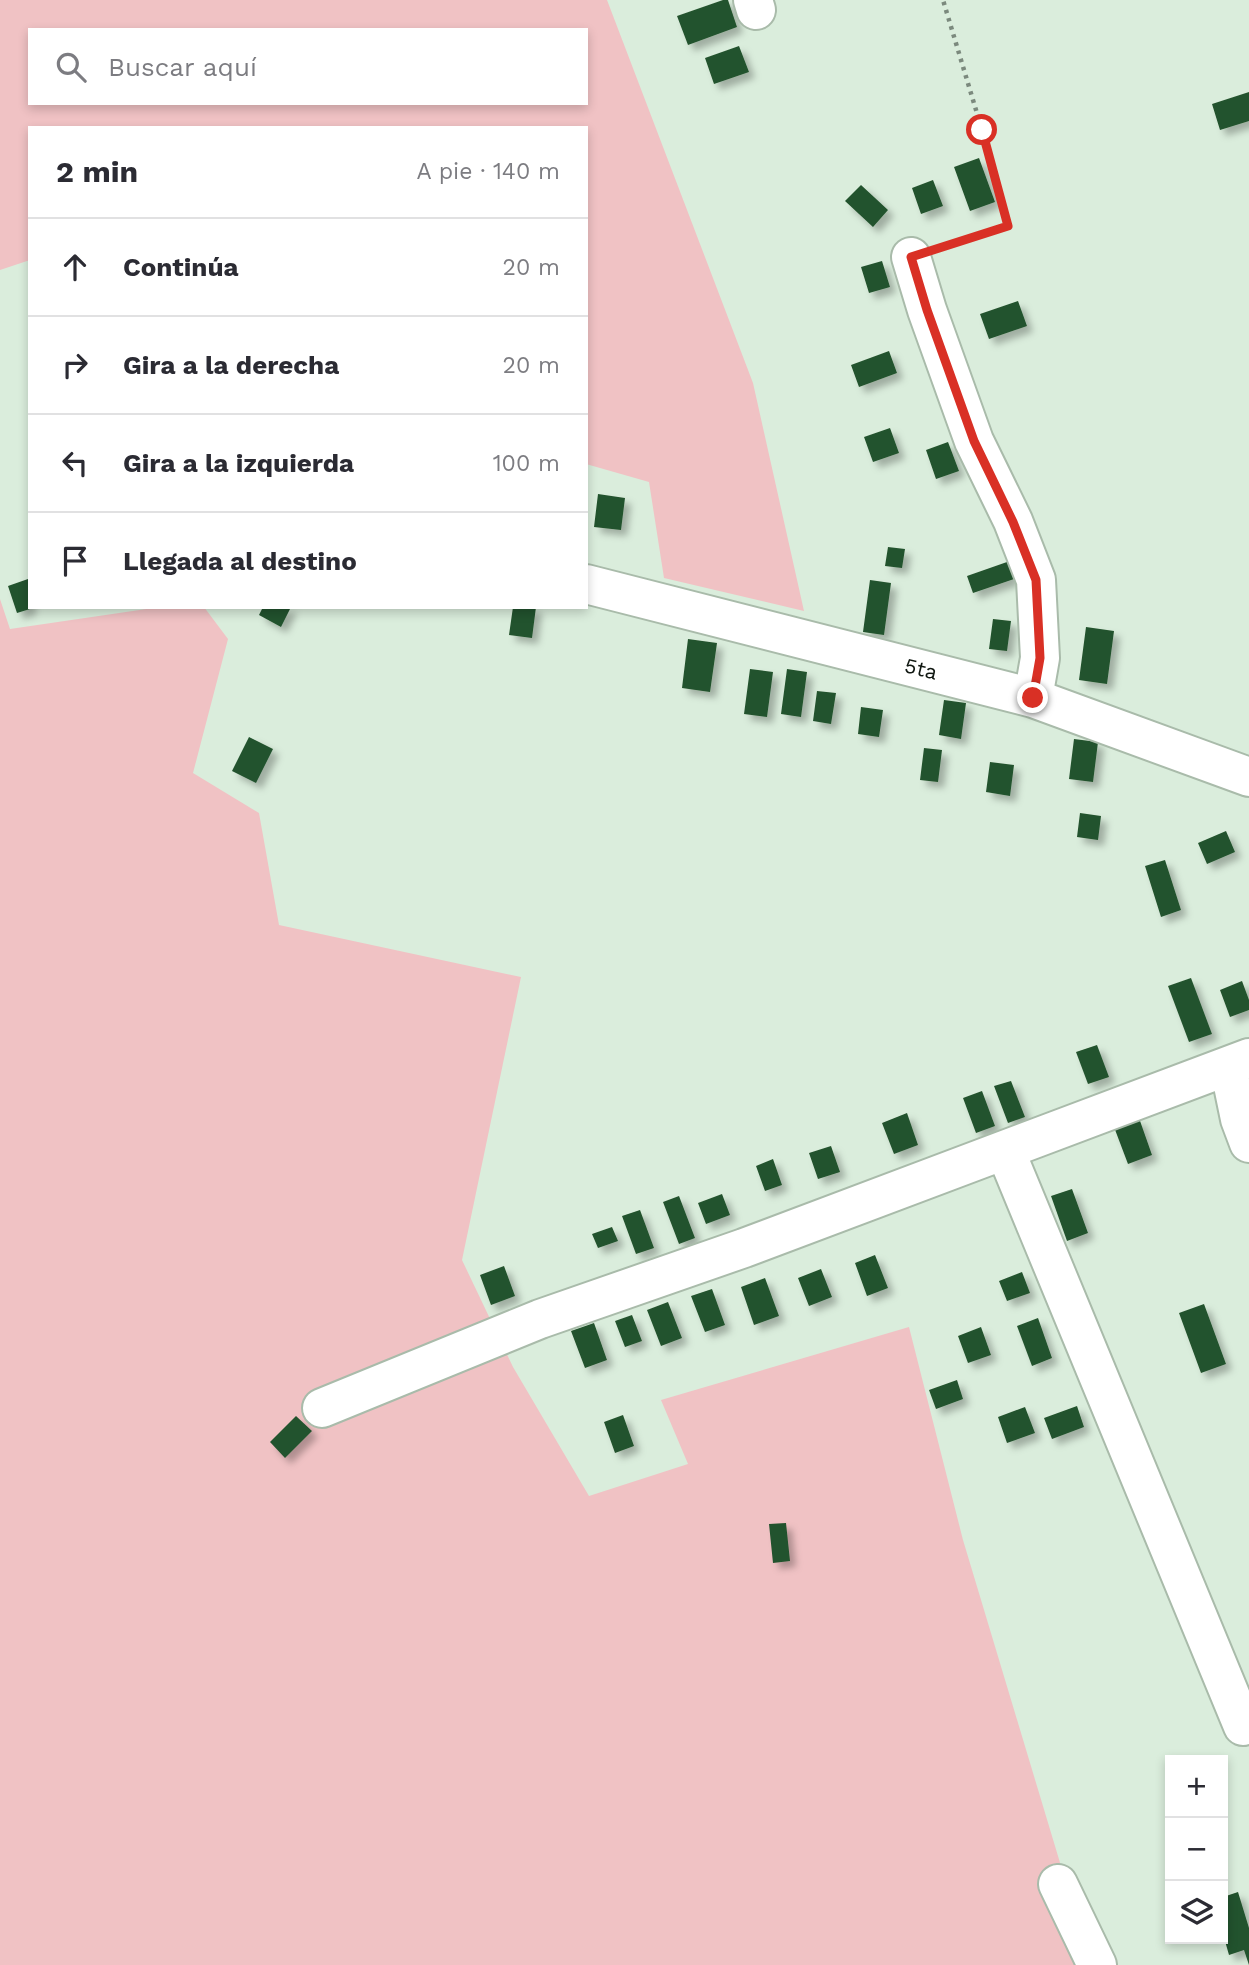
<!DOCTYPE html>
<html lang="es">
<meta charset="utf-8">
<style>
body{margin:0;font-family:"Work Sans",sans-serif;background:#f7f7f7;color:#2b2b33}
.controls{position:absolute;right:21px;bottom:21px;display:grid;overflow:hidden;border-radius:0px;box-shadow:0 4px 10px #0003}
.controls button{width:63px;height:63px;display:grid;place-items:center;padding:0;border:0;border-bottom:2px solid #e1e1e2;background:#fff;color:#2b2b33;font:35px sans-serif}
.stop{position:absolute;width:21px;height:21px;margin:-16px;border:5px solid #d93025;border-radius:50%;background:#fff}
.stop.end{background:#d93025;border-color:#fff;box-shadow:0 2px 7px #0008}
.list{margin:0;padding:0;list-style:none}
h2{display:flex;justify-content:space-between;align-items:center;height:91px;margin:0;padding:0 28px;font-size:30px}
h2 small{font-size:23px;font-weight:400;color:#7c7c81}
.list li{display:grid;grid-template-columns:46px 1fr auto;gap:21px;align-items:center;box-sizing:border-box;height:98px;padding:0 28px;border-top:2px solid #e1e1e2}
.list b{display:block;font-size:26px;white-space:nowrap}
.list em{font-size:23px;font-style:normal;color:#7c7c81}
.icon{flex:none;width:38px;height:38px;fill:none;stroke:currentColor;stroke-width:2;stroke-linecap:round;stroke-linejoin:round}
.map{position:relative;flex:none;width:1249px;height:1965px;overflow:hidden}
.search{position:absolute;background:#fff;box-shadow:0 4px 10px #0003;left:28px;top:28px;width:560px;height:77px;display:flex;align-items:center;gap:18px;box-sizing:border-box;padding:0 24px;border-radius:0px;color:#7c7c81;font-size:26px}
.panel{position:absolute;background:#fff;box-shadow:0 4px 10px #0003;left:28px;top:126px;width:560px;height:483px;border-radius:0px}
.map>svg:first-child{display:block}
</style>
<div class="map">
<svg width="1249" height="1965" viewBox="0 0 1249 1965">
<defs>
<filter id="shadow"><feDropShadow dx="6" dy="6" stdDeviation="3.5" flood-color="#0004"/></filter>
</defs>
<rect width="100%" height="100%" fill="#daeddc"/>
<path fill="#f0c2c4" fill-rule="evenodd" d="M0,0h607l146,383 51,228 -140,-33 -15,-96 -63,-18v-336h-556v132l-30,10zM30,30h556v73h-556z
M0,599l10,30 150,-22h44l24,32 -35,134 66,40 20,112 242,52 -59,283 51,107 76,129 99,-32 -27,-64 248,-73 54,213 98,326 27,99h-1088z"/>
<path fill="#24522d" filter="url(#shadow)" d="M723,0h5l9,27 -49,18 -11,-29z
M739,46l10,26 -35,12 -9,-26z
M1249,92v29l-29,9 -8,-26z
M979,158l16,44 -25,9 -16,-44z
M933,180l10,26 -22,8 -9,-26z
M861,185l27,25 -15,17 -28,-26z
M882,261l8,26 -21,6 -8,-26z
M1018,301l9,25 -38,13 -9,-25z
M889,351l8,22 -38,14 -8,-22z
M890,428l9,25 -26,9 -9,-25z
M948,442l11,29 -23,8 -10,-29z
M598,494l27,4 -4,32 -27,-3z
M888,547l17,2 -3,19 -17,-2z
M1007,562l7,17 -41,14 -6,-17z
M28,579l2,30 -13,4 -9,-27z
M870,580l21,3 -7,52 -21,-3z
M263,607h28l-10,20 -22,-12z
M513,607h23l-4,31 -23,-3z
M993,619l18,2 -4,30 -18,-2z
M1086,627l28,4 -7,53 -28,-4z
M688,639l29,4 -7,49 -28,-4z
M750,669l23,3 -6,45 -23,-3z
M787,669l20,3 -6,45 -20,-3z
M817,691l19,2 -5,31 -18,-3z
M944,700l22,3 -5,36 -22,-4z
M861,707l22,3 -4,27 -21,-3z
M249,737l24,12 -17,34 -24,-12z
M1074,739l24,3 -5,40 -24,-3z
M924,748l18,2 -4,32 -18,-2z
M990,762l24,3 -4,31 -24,-4z
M1080,813l21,3 -3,24 -21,-3z
M1226,831l9,21 -28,12 -9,-21z
M1165,860l16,50 -20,7 -16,-51z
M1191,978l21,56 -23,8 -21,-56z
M1242,981l7,19v10l-19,7 -10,-27z
M1097,1045l12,32 -21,7 -12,-32z
M1011,1081l14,36 -17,6 -14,-37z
M982,1091l13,35 -19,7 -13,-35z
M907,1113l11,32 -24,9 -12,-31z
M1139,1118l13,37 -24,9 -14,-37z
M831,1146l9,26 -22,7 -9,-26z
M773,1159l9,26 -17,6 -9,-25z
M1072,1189l16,44 -21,8 -16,-45z
M722,1194l8,21 -24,9 -8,-21z
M679,1196l16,42 -16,6 -16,-42z
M640,1210l14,38 -18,6 -14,-38z
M612,1227l6,14 -20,7 -6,-14z
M875,1255l13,33 -21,8 -12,-33z
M504,1266l11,30 -24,9 -11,-30z
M821,1269l11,28 -23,9 -11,-28z
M1022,1272l8,21 -23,8 -8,-20z
M765,1278l14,38 -25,9 -13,-38z
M712,1289l13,36 -20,7 -14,-36z
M668,1302l14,36 -21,8 -14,-36z
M1204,1304l22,60 -25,9 -22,-60z
M632,1315l10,26 -17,6 -10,-26z
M1038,1318l14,40 -20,8 -15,-40z
M594,1323l13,37 -22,8 -14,-37z
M981,1327l10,28 -23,8 -10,-27z
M957,1380l6,19 -27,10 -7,-19z
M1077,1406l7,21 -32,12 -8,-21z
M1025,1407l10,26 -28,10 -9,-26z
M623,1415l11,31 -19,7 -11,-31z
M296,1416l16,15 -27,27 -15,-16z
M786,1523l4,38 -17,2 -4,-39z
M1238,1892l11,36v37l-5,-15 -15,5 -6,-21v-37z"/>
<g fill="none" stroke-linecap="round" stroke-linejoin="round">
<defs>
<path id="minor" d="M753,0l3,10
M911,257l16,53 47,131 39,80 23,59 4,78 -7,40
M586,584l447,114 216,79
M1229,1066l11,53 9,24
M1005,1150l238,576
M322,1408l218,-89 204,-71 505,-190
M1058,1884l39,81"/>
</defs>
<use href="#minor" stroke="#a9bbaa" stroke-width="42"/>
<path stroke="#7b897d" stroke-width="4.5" stroke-dasharray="3.5 5" stroke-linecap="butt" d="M943,247l65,-22 -26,-95 -39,-130"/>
<use href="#minor" stroke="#fff" stroke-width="38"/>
</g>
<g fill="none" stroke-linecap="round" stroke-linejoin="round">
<path stroke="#d93025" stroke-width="9" d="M982,130l26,96 -97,31 16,53 47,131 39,81 23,58 4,78 -7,40"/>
</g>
<g text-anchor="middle" stroke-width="7" stroke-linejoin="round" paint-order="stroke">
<g font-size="21" fill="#111812" stroke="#fff">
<text transform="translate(921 669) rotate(14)" y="7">5ta</text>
</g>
</g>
</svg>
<div class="controls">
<button>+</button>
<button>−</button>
<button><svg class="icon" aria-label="layers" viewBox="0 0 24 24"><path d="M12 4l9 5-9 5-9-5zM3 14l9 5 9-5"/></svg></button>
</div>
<div class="stop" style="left:982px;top:130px"></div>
<div class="stop end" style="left:1033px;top:698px"></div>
<div class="search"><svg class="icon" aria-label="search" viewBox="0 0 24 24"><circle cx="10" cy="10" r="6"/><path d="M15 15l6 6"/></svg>Buscar aquí</div>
<section class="panel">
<h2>2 min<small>A pie · 140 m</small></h2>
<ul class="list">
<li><svg class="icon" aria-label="ahead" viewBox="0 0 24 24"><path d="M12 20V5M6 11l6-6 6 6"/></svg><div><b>Continúa</b></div><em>20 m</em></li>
<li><svg class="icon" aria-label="right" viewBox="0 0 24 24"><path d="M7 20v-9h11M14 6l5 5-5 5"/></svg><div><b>Gira a la derecha</b></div><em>20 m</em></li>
<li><svg class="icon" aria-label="left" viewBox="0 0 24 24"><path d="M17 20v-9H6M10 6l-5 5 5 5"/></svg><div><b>Gira a la izquierda</b></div><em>100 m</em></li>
<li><svg class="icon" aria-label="arrive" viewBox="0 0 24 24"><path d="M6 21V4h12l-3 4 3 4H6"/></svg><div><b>Llegada al destino</b></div></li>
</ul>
</section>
</div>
